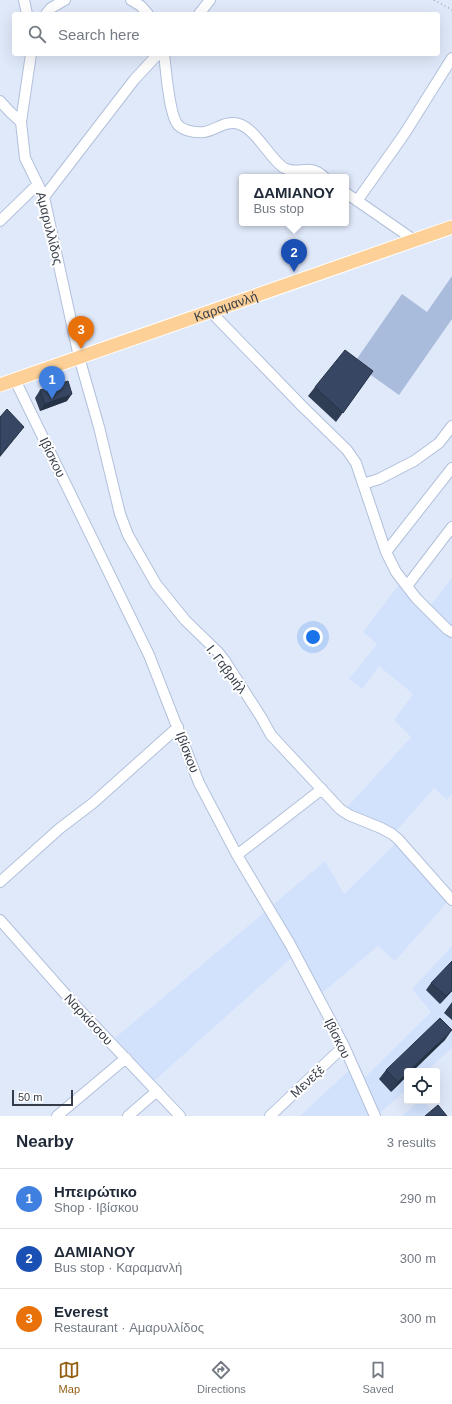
<!DOCTYPE html>
<meta charset="utf-8">
<style>
body{margin:0;font-family:Arial,sans-serif;background:#f6f6f7;color:#1f2937}
.controls{position:absolute;right:12px;bottom:12px;display:grid;overflow:hidden;border-radius:4px;box-shadow:0 4px 16px #0002}
.controls button{width:36px;height:36px;display:grid;place-items:center;padding:0;border:0;border-bottom:1px solid #e0e1e3;background:#fff;color:#1f2937;font:20px sans-serif}
.scale{position:absolute;left:12px;bottom:10px;width:61px;box-sizing:border-box;padding-left:4px;border:2px solid #373d48;border-top:0;font-size:11px;line-height:14px;white-space:nowrap;color:#373d48;-webkit-text-stroke:3px #fff;paint-order:stroke}
.you{position:absolute;left:313px;top:637px;width:14px;height:14px;margin:-10px;border:3px solid #fff;border-radius:50%;background:#1a73e8;box-shadow:0 0 0 6px #1a73e833}
.badge{display:grid;place-items:center;width:26px;height:26px;border-radius:50%;background:#935f12;color:#fff;font-size:13px;font-weight:700}
.pin{position:absolute;translate:-50% -33px;filter:drop-shadow(0 1px 2px #0008)}
.pin::after{content:'';position:absolute;top:21px;width:14px;height:12px;background:inherit;clip-path:polygon(0 0,100% 0,50% 100%)}
.popup{position:absolute;left:239px;top:174px;width:110px;height:52px;box-sizing:border-box;display:grid;place-content:center;border-radius:4px;background:#fff;filter:drop-shadow(0 1px 3px #0005);font-size:13px;white-space:nowrap;color:#747a83}
.popup b{font-size:15px;color:#1f2937}
.popup::after{content:'';position:absolute;left:50%;top:100%;margin-left:-8px;border:8px solid transparent;border-top-color:#fff}
.list{margin:0;padding:0;list-style:none}
h2{display:flex;justify-content:space-between;align-items:center;height:52px;margin:0;padding:0 16px;font-size:17px}
h2 small{font-size:13px;font-weight:400;color:#747a83}
.list li{display:grid;grid-template-columns:26px 1fr auto;gap:12px;align-items:center;box-sizing:border-box;height:60px;padding:0 16px;border-top:1px solid #e0e1e3}
.list b{display:block;font-size:15px;white-space:nowrap}
.list p{margin:0;font-size:13px;white-space:nowrap;color:#747a83}
.list em{font-size:13px;font-style:normal;color:#747a83}
.icon{flex:none;width:22px;height:22px;fill:none;stroke:currentColor;stroke-width:2;stroke-linecap:round;stroke-linejoin:round}
.map{position:relative;flex:none;width:452px;height:1116px;overflow:hidden}
.search{position:absolute;background:#fff;box-shadow:0 4px 16px #0002;left:12px;right:12px;top:12px;height:44px;display:flex;align-items:center;gap:10px;box-sizing:border-box;padding:0 14px;border-radius:4px;color:#747a83;font-size:15px}
.sheet{height:232px;background:#fff}
nav{display:flex;justify-content:space-around;align-items:center;box-sizing:border-box;height:56px;border-top:1px solid #e0e1e3;background:#fff;font-size:11px;color:#747a83}
nav a{display:grid;justify-items:center;gap:2px}
nav .on{color:#935f12}
.map>svg:first-child{display:block}
</style>
<div class="map">
<svg width="452" height="1116" viewBox="0 0 452 1116">
<rect width="100%" height="100%" fill="#e0e9fa"/>
<path fill="#d2e2fd" d="M404,578l26,28 22,-28v215l-5,7 -13,-12 -44,50 -48,-25 69,-76 -17,-17 19,-26 -34,-28 -17,23 -13,-10 28,-35 -14,-12z
M396,843l53,57 -54,61 -17,-15 -56,47 -24,-41 -144,129 -39,-43 210,-177 19,33z
M452,946v102l-26,23h-19v18l-26,23 -4,-5 -10,9h-67l58,-54 7,15 66,-65 -19,-23z
M419,1101h4l14,15h-35z"/>
<path fill="#aabcdc" d="M452,276v43l-53,76 -45,-32 48,-69 25,18z"/>
<g fill="none" stroke-linecap="round" stroke-linejoin="round">
<defs>
<path id="minor" d="M24,0l3,14
M131,0l10,6 7,8
M46,14l5,-6 14,-8
M199,14l11,-14
M31,54l-10,68 4,36 19,39 35,160 20,70 21,87 8,21 28,49 29,36 33,32 7,9 36,56 10,18 69,74 9,6 32,13 11,6 6,5 54,61
M164,54c2,15 5,61 14,71 6,6 18,8 26,7 12,-2 22,-12 35,-8 18,6 30,34 45,44 9,5 18,1 27,2 5,1 10,4 13,7
M0,101l10,11 11,10
M346,193l68,47
M44,197l90,-117 24,-26
M357,201l48,-68 47,-75
M0,221l38,-37
M210,311l92,95 45,44 9,13 30,89 10,20 20,26 31,31 5,3
M15,380l134,275 50,128 38,72 53,89 54,102 31,70
M363,484l16,-5 35,-18 25,-18 13,-17
M386,552l66,-84
M407,586l45,-59
M237,855l85,-66
M0,882l59,-53 34,-26 85,-76
M0,920l75,85 105,111
M57,1116l69,-58
M128,1116l29,-25
M270,1116l74,-70"/>
<g id="major">
<path id="s1" d="M0,385l452,-158"/>
</g>
</defs>
<use href="#minor" stroke="#b1c0db" stroke-width="12"/>
<use href="#major" stroke="#fff" stroke-width="15"/>
<path stroke="#9fa7b5" stroke-width="1.5" stroke-dasharray="1 3" stroke-linecap="butt" d="M434,0l18,10"/>
<use href="#minor" stroke="#fff" stroke-width="10"/>
<use href="#major" stroke="#fcd097" stroke-width="13"/>
</g>
<path fill="#2f3d55" d="M373,371l-37,51 -28,-26 7,-9z
M40,390l27,11 -27,10 -5,-13z
M431,983l21,8 -12,13 -14,-14z
M452,1002v18l-8,-7z
M445,1040l-38,31v5l-16,16 -12,-13 7,-9z"/>
<path fill="#263245" d="M72,394l-5,7 -27,10 5,-7z
M24,427l-7,9 -17,21v-2z
M452,990v1l-12,13 6,-8z
M452,1030l-7,10 -32,31h-4z
M407,1073v3l-16,16 7,-10z"/>
<path fill="#374763" stroke="#263245" d="M345,350l28,21 -30,42 -28,-26z
M68,381l4,13 -27,10 -5,-14z
M7,409l17,18 -24,28v-38z
M452,961v29l-6,6 -15,-13z
M440,1018l12,12 -43,41h-2v2l-9,9 -12,-12z
M438,1105l9,11h-22z"/>
<g text-anchor="middle" stroke-width="4" stroke-linejoin="round" paint-order="stroke">
<g font-size="13" fill="#373d48" stroke="#fff">
<text transform="translate(50 228) rotate(76)" y="5">Αμαρυλλίδος</text>
<text dy="5" stroke="none"><textPath href="#s1" startOffset="239">Καραμανλή</textPath></text>
<text transform="translate(53 457) rotate(64)" y="5">Ιβίσκου</text>
<text transform="translate(227 669) rotate(53)" y="5">Ι. Γαβριήλ</text>
<text transform="translate(188 752) rotate(69)" y="5">Ιβίσκου</text>
<text transform="translate(89 1019) rotate(47)" y="5">Ναρκίσσου</text>
<text transform="translate(338 1038) rotate(64)" y="5">Ιβίσκου</text>
<text transform="translate(307 1081) rotate(-43)" y="5">Μενεξέ</text>
</g>
</g>
</svg>
<div class="controls">
<button><svg class="icon" aria-label="locate" viewBox="0 0 24 24"><circle cx="12" cy="12" r="6"/><path d="M12 2v4M12 18v4M2 12h4M18 12h4"/></svg></button>
</div>
<div class="scale">50 m</div>
<div class="you"></div>
<div class="pin badge" style="left:52px;top:399px;background:#3f7fe0">1</div>
<div class="pin badge" style="left:294px;top:272px;background:#1a4fb4">2</div>
<div class="popup"><b>ΔΑΜΙΑΝΟΥ</b>Bus stop</div>
<div class="pin badge" style="left:81px;top:349px;background:#e8710a">3</div>
<div class="search"><svg class="icon" aria-label="search" viewBox="0 0 24 24"><circle cx="10" cy="10" r="6"/><path d="M15 15l6 6"/></svg>Search here</div>
</div>
<section class="sheet">
<h2>Nearby<small>3 results</small></h2>
<ul class="list">
<li><span class="badge" style="background:#3f7fe0">1</span><div><b>Ηπειρώτικο</b><p>Shop · Ιβίσκου</p></div><em>290 m</em></li>
<li><span class="badge" style="background:#1a4fb4">2</span><div><b>ΔΑΜΙΑΝΟΥ</b><p>Bus stop · Καραμανλή</p></div><em>300 m</em></li>
<li><span class="badge" style="background:#e8710a">3</span><div><b>Everest</b><p>Restaurant · Αμαρυλλίδος</p></div><em>300 m</em></li>
</ul>
</section>
<nav>
<a class="on"><svg class="icon" aria-label="map" viewBox="0 0 24 24"><path d="M3 6l6-2 6 2 6-2v14l-6 2-6-2-6 2zM9 4v14M15 6v14"/></svg>Map</a>
<a><svg class="icon" aria-label="directions" viewBox="0 0 24 24"><path d="M12 3l9 9-9 9-9-9zM9 14v-3h6M13 9l2 2-2 2"/></svg>Directions</a>
<a><svg class="icon" aria-label="saved" viewBox="0 0 24 24"><path d="M7 4h10v16l-5-4-5 4z"/></svg>Saved</a>
</nav>
